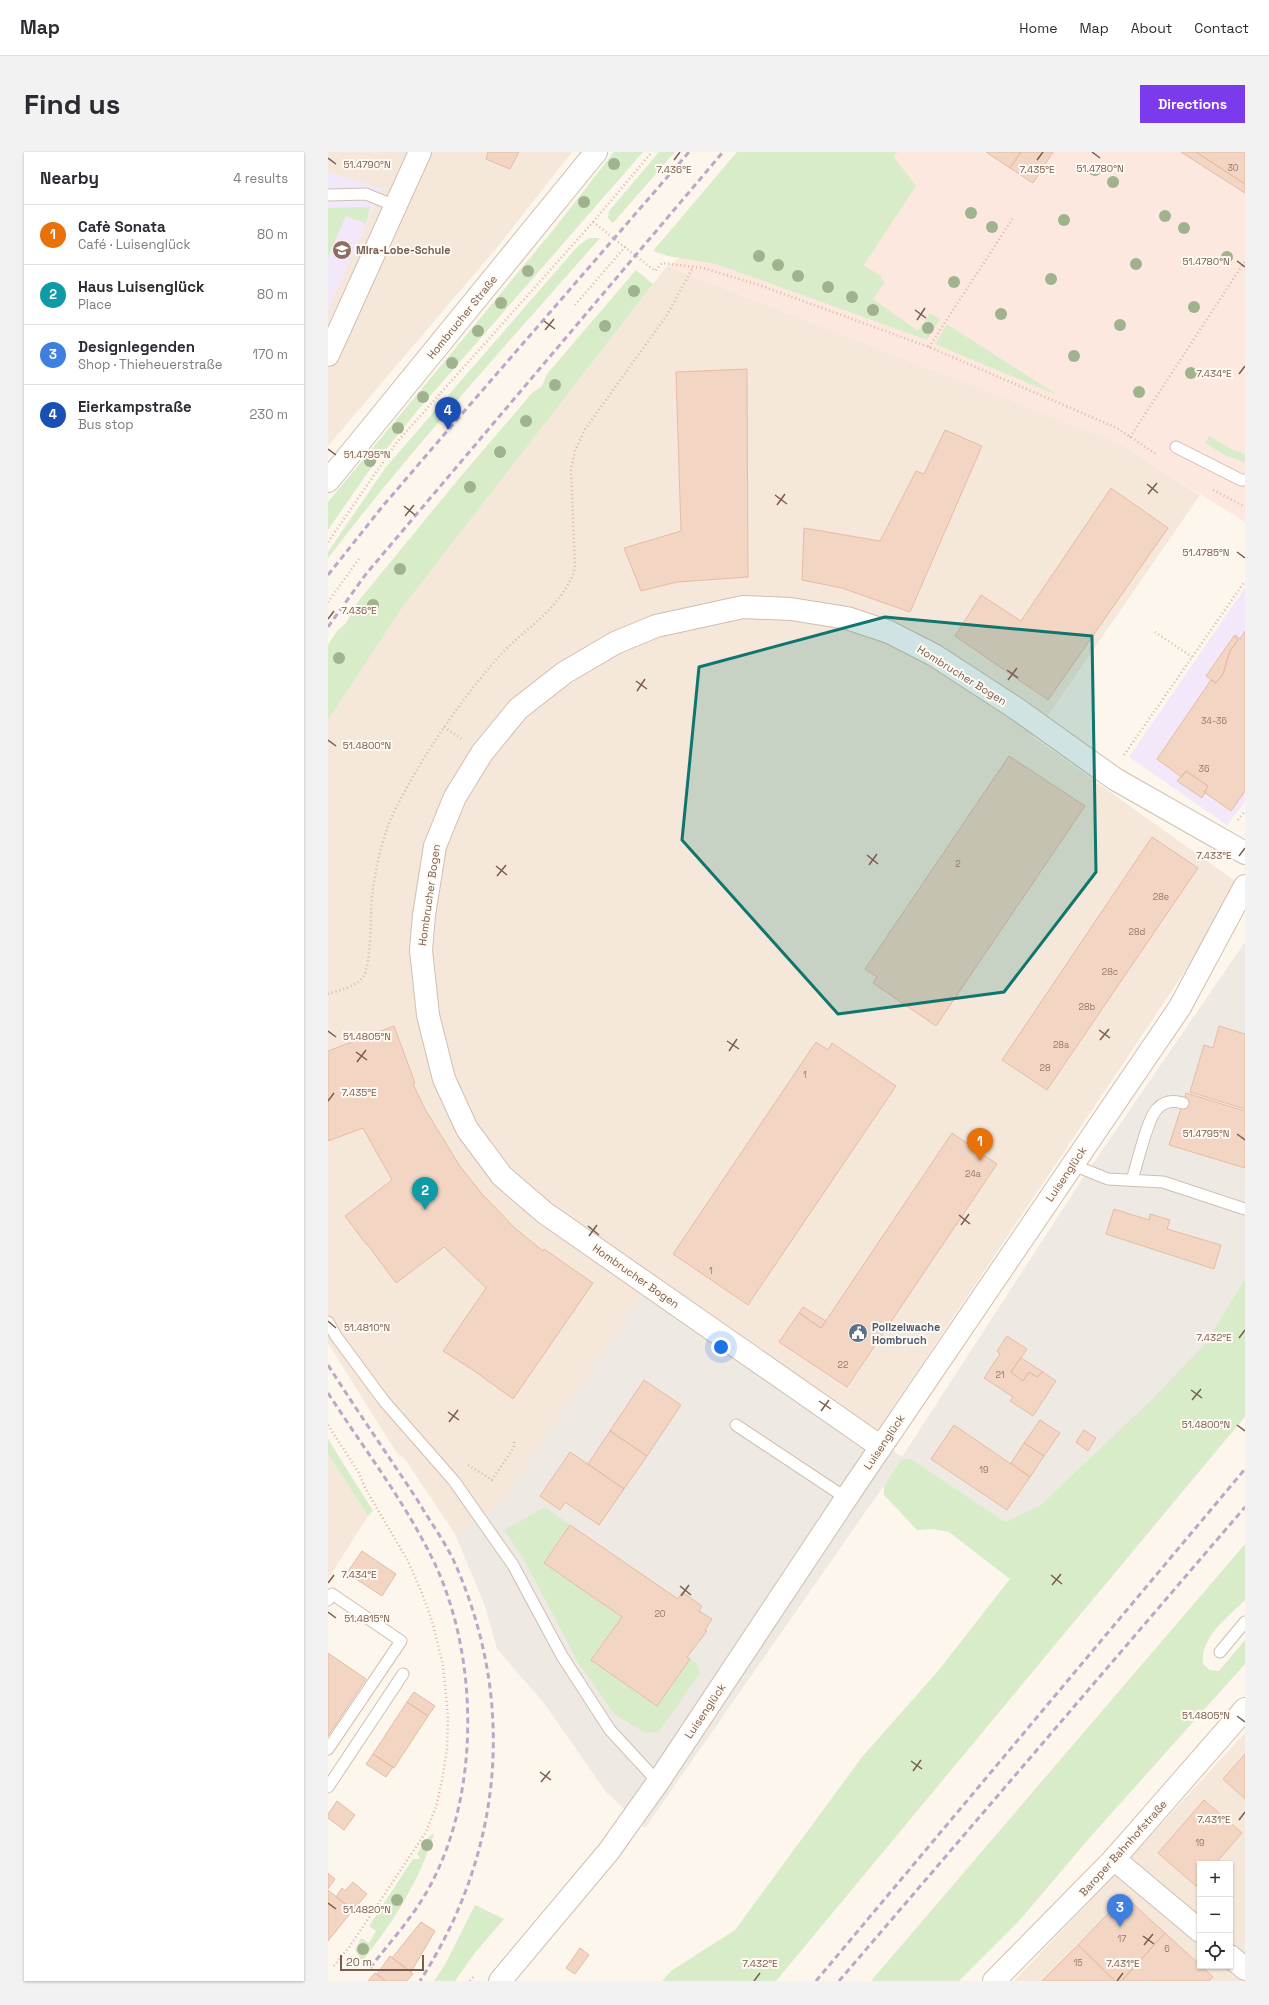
<!DOCTYPE html>
<meta charset="utf-8">
<style>
body{margin:0;font-family:"Space Grotesk",sans-serif;background:#f2f2f3;color:#2b2b33}
.controls{position:absolute;right:12px;bottom:12px;display:grid;overflow:hidden;border-radius:0px;box-shadow:0 1px 3px #0004}
.controls button{width:36px;height:36px;display:grid;place-items:center;padding:0;border:0;border-bottom:1px solid #e1e1e2;background:#fff;color:#2b2b33;font:20px sans-serif}
.scale{position:absolute;left:12px;bottom:10px;width:84px;box-sizing:border-box;padding-left:4px;border:2px solid #7a5c4d;border-top:0;font-size:11px;line-height:14px;white-space:nowrap;color:#7a5c4d;-webkit-text-stroke:3px #fffaf3;paint-order:stroke}
.you{position:absolute;left:393px;top:1195px;width:14px;height:14px;margin:-10px;border:3px solid #fff;border-radius:50%;background:#1a73e8;box-shadow:0 0 0 6px #1a73e833}
.badge{display:grid;place-items:center;width:26px;height:26px;border-radius:50%;background:#7c3aed;color:#fff;font-size:13px;font-weight:700}
.pin{position:absolute;translate:-50% -33px;filter:drop-shadow(0 1px 2px #0008)}
.pin::after{content:'';position:absolute;top:21px;width:14px;height:12px;background:inherit;clip-path:polygon(0 0,100% 0,50% 100%)}
.list{margin:0;padding:0;list-style:none}
h2{display:flex;justify-content:space-between;align-items:center;height:52px;margin:0;padding:0 16px;font-size:17px}
h2 small{font-size:13px;font-weight:400;color:#7c7c81}
.list li{display:grid;grid-template-columns:26px 1fr auto;gap:12px;align-items:center;box-sizing:border-box;height:60px;padding:0 16px;border-top:1px solid #e1e1e2}
.list b{display:block;font-size:15px;white-space:nowrap}
.list p{margin:0;font-size:13px;white-space:nowrap;color:#7c7c81}
.list em{font-size:13px;font-style:normal;color:#7c7c81}
.icon{flex:none;width:22px;height:22px;fill:none;stroke:currentColor;stroke-width:2;stroke-linecap:round;stroke-linejoin:round}
.map{position:relative;flex:none;width:917px;height:1829px;overflow:hidden;border-radius:0px}
header{display:flex;align-items:center;gap:24px;box-sizing:border-box;height:56px;padding:0 20px;background:#fff;border-bottom:1px solid #e1e1e2}
header strong{font-size:19px}
nav{display:flex;gap:22px;margin-inline-start:auto;font-size:14px}
.intro{display:flex;align-items:center;justify-content:space-between;box-sizing:border-box;height:96px;padding:0 24px}
h1{margin:0;font-size:28px}
.button{padding:10px 18px;border-radius:0px;background:#7c3aed;color:#fff;font-size:14px;font-weight:700}
main{display:flex;gap:24px;padding:0 24px}
aside{flex:1;background:#fff;border-radius:0px;box-shadow:0 1px 3px #0004}
.map>svg:first-child{display:block}
</style>
<header>
<strong>Map</strong>
<nav><a>Home</a><a>Map</a><a>About</a><a>Contact</a></nav>
</header>
<div class="intro"><h1>Find us</h1><a class="button">Directions</a></div>
<main>
<aside>
<h2>Nearby<small>4 results</small></h2>
<ul class="list">
<li><span class="badge" style="background:#e8710a">1</span><div><b>Cafè Sonata</b><p>Café · Luisenglück</p></div><em>80 m</em></li>
<li><span class="badge" style="background:#0f9aa8">2</span><div><b>Haus Luisenglück</b><p>Place</p></div><em>80 m</em></li>
<li><span class="badge" style="background:#3f7fe0">3</span><div><b>Designlegenden</b><p>Shop · Thieheuerstraße</p></div><em>170 m</em></li>
<li><span class="badge" style="background:#1a4fb4">4</span><div><b>Eierkampstraße</b><p>Bus stop</p></div><em>230 m</em></li>
</ul>
</aside>
<div class="map">
<svg width="917" height="1829" viewBox="0 0 917 1829">
<rect width="100%" height="100%" fill="#fdf6ec"/>
<path fill="#f5e8da" fill-rule="evenodd" d="M0,0h244l-73,93 -171,201z
M339,114l450,176 83,53 -167,242 209,149 -369,551 -221,-158 -153,227 -44,28 -50,-75 -9,-7 -68,-109v-623l74,-112z
M0,1302l40,62 -40,63z
M917,1581v248h-231l116,-123zM872,1712h30v102h-30z"/>
<path fill="#fde8e0" d="M478,0h439v370l-129,-80 -449,-176 85,-52z"/>
<path fill="#efe9e4" d="M917,790v475l-161,193 -197,-129 -242,347 -39,-36 -62,-89 -47,-54 -12,-43 -30,-72 44,-28 153,-227 250,178 177,-273z"/>
<path fill="#f3e8fa" d="M0,20l54,17 -54,121z
M917,436v214l-18,23 -98,-68z"/>
<path fill="#d8ecc9" d="M286,0h29l-226,259 -49,61 -40,58v-28l226,-273z
M331,0h16l-62,71 -5,-5 1,-7z
M409,0h161l-5,4 23,30 -52,79 18,12 -1,2 4,3 -12,17 45,32 12,-18 10,6 -13,21 -211,-76 -48,-8 -15,-5z
M42,55l-4,17 -20,-8 -18,41v-49z
M261,86h11c-92,105 -187,209 -272,320v-6l58,-85 192,-221z
M308,118l17,14 -251,324 -74,112v-75l9,-14 9,-8 10,-19 101,-123 75,-88 10,-7 5,-12z
M619,172l112,72 -124,-52z
M881,284l22,13 14,5v8l-19,-6 -21,-13z
M917,1127v137l-469,565h-114l9,-10 64,-41 127,-173 76,-86 72,-92 -61,-47 -17,-3 -15,1 -33,-35v-9l17,-26 10,-1 94,63 36,-17 109,-104 56,-58z
M0,1287l45,72 -5,5 -40,-62z
M217,1355l25,18 -26,38 78,54 -31,43 66,46 33,-47 7,5 3,9 -41,59 -13,1 -31,-18 -36,-51 -57,-108 -18,-26z
M917,1392v56c-18,18 -45,37 -42,64l7,6 9,1 26,-31v24l-153,171 -73,86 -60,60h-88z
M106,1682c-15,47 -40,88 -72,127l-7,-11 6,-12 8,5 7,-12 -7,-5 44,-67h6l1,-2 -3,-3 13,-19z
M147,1753l29,14 -30,35 -19,27h-21l12,-18z"/>
<path fill="#f3d5c3" stroke="#e6bba3" d="M160,0h31l-9,17 -24,-10z
M658,0h35l-11,16z
M693,0h32l-20,31 -23,-15z
M853,0h15l49,32v9z
M868,0h49v32z
M419,217l1,208 -71,5 -36,9 -17,-43 57,-17 -5,-159z
M617,278l37,16 -72,166 -68,-24 -40,-8 2,-52 76,13 36,-70 8,3z
M783,336l57,40 -120,172 -93,-64 26,-41 40,26z
M917,479v160l-14,20 -27,-19 4,-6 -22,-15 -4,6 -2,-1 -23,-17 54,-79 5,3 7,-9 7,-23 8,-11 -4,-4 1,-1 5,4z
M906,484l4,4 -8,11 -7,23 -7,9 -10,-7z
M681,604l76,50 -149,220 -63,-43 4,-6 -12,-8z
M858,619l22,15 -6,12 -25,-17z
M824,685l46,31 -151,222 -45,-30z
M66,874l21,57 -2,1 12,25 34,56 23,29 34,35 27,22 1,-2 49,34 -80,116 -40,-29 -30,-19 43,-63 -42,-41 -48,36 -29,-39h-1l-21,-28 47,-36 -29,-52 -35,13v-90z
M891,874l26,8v75l-55,-17 14,-47 9,3z
M488,890l12,8 4,-7 64,43 -148,219 -75,-51z
M858,941l59,18v57l-76,-23z
M624,981l45,31 -150,223 -68,-45 20,-29 22,15z
M786,1057l35,11 1,-6 20,6 -3,9 54,16 -7,24 -108,-35z
M475,1155l23,14 -5,7 -22,-15z
M679,1184l20,13 -16,23 12,9 6,-9 8,5 6,-5 13,9 -23,35 -23,-15 3,-4 -29,-19 16,-24 -3,-3z
M693,1205v1l22,14 -6,5 -8,-5 -6,9 -12,-9z
M316,1228l37,25 -34,51 -37,-25z
M712,1268l20,13 -16,23 -20,-13z
M626,1273l76,52 -23,33 -76,-51z
M756,1278l12,8 -8,13 -12,-9z
M282,1279l37,25 -23,33 -36,-25z
M696,1291l20,13 -14,21 -19,-14z
M242,1300l54,37 -25,36 -34,-23 -5,8 -20,-14z
M242,1373l108,74 4,-7 20,14 -3,5 13,8 -7,11 2,1 -20,26 3,2 -33,47 -66,-46 31,-43 -78,-54z
M34,1399l34,23 -14,22 -35,-23z
M0,1501l38,26 -38,57z
M86,1540l21,14 -7,10 -21,-14z
M79,1550l21,14 -34,52 -21,-14z
M45,1602l20,13 -7,10 -20,-13z
M917,1602v45l-22,-20z
M876,1648l38,33 -27,31h-15v17l-4,5 -38,-33z
M9,1649l18,14 -11,15 -16,-12v-4z
M0,1721l7,6 -7,10z
M25,1730l14,12 -14,16 -17,-13 6,-9 3,3z
M0,1738l25,20 -25,31z
M792,1749h10l35,32 -44,48h-6l-37,-36z
M93,1770l14,9 -24,41 -19,-14z
M837,1781l48,44 -4,4h-85l-1,-1z
M750,1793l37,36h-73z
M252,1796l9,7 -14,19 -9,-6z
M62,1804l23,18 -6,7h-21l-9,-7z
M47,1821l10,8h-17z"/>
<g fill="none" stroke-linecap="round" stroke-linejoin="round">
<defs>
<path id="lane" d="M0,43l38,-1 29,12
M848,295l65,33h4
M745,1013l35,14 55,3 82,27
M804,1028c5,-15 15,-61 25,-71 7,-8 16,-9 26,-6
M0,1170l8,14 48,65 70,80 59,84 49,91 48,74 48,52
M408,1273l110,73
M0,1448l4,-6 69,47 -73,108
M892,1500l25,-30
M0,1635l75,-113"/>
<path id="street" d="M0,203l92,-203
M0,329l268,-329
M553,1295l-336,-234 -43,-37 -35,-47 -23,-50 -16,-64 -7,-65 3,-35 11,-69 20,-49 27,-44 36,-44 46,-36 51,-30 41,-17 87,-19 48,2 56,9 42,14 45,23 83,54 98,70 130,74
M786,1707l86,72
M902,1804l15,13
M172,1829l109,-130 49,-69 195,-294 327,-481 65,-121"/>
<path id="secondary" d="M666,1829l120,-122 131,-150"/>
</defs>
<use href="#lane" stroke="#d1beb0" stroke-width="13"/>
<use href="#street" stroke="#d1beb0" stroke-width="24"/>
<use href="#secondary" stroke="#d6c0b0" stroke-width="24"/>
<path stroke="#d9b8a5" stroke-width="2.5" stroke-dasharray="1 3" stroke-linecap="butt" d="M265,70l62,49 7,-8 41,5 56,17 170,62 188,81 39,26
M247,153l50,-58
M601,195l84,-129
M802,285l115,-176
M885,338l32,17
M0,390l69,-100 196,-220 59,-70
M0,450l31,-43
M827,480l37,25
M116,575l18,12
M796,603l121,-174
M910,668l7,-9
M0,842c11,-4 28,-7 35,-17 9,-15 7,-62 9,-81 4,-31 11,-63 25,-90 27,-52 60,-101 98,-145 26,-31 68,-52 80,-93l-4,-99 4,-18 10,-22 82,-114 26,-48
M0,1273l31,48 6,15 43,73 13,30 11,30 11,44 5,51 -1,33 -5,31 -6,27 -10,25 -76,114 -16,20
M140,1313l24,15 22,-33v-8
M142,1829l5,-6"/>
<use href="#lane" stroke="#fff" stroke-width="11"/>
<use href="#street" stroke="#fff" stroke-width="22"/>
<use href="#secondary" stroke="#fff" stroke-width="22"/>
<path stroke="#b9a8c9" stroke-width="3" stroke-dasharray="6 4" stroke-linecap="butt" d="M0,423l54,-68 66,-77 241,-278
M0,475l38,-53 357,-422
M0,1213c29,46 60,90 90,136 11,19 25,38 35,58 64,141 51,292 -33,422
M0,1241c36,56 78,110 107,171 44,95 45,229 -5,322 -16,30 -40,56 -60,82
M488,1829l429,-512
M511,1829l406,-474"/>
</g>
<g fill="#a0b28e">
<circle cx="286" cy="12" r="6"/>
<circle cx="767" cy="18" r="6"/>
<circle cx="785" cy="30" r="6"/>
<circle cx="256" cy="50" r="6"/>
<circle cx="643" cy="61" r="6"/>
<circle cx="837" cy="64" r="6"/>
<circle cx="736" cy="68" r="6"/>
<circle cx="664" cy="75" r="6"/>
<circle cx="856" cy="76" r="6"/>
<circle cx="431" cy="104" r="6"/>
<circle cx="899" cy="105" r="6"/>
<circle cx="808" cy="112" r="6"/>
<circle cx="450" cy="113" r="6"/>
<circle cx="200" cy="119" r="6"/>
<circle cx="470" cy="124" r="6"/>
<circle cx="723" cy="127" r="6"/>
<circle cx="626" cy="130" r="6"/>
<circle cx="500" cy="135" r="6"/>
<circle cx="306" cy="139" r="6"/>
<circle cx="524" cy="145" r="6"/>
<circle cx="173" cy="151" r="6"/>
<circle cx="866" cy="155" r="6"/>
<circle cx="545" cy="158" r="6"/>
<circle cx="673" cy="162" r="6"/>
<circle cx="792" cy="173" r="6"/>
<circle cx="277" cy="174" r="6"/>
<circle cx="600" cy="176" r="6"/>
<circle cx="150" cy="179" r="6"/>
<circle cx="746" cy="204" r="6"/>
<circle cx="124" cy="211" r="6"/>
<circle cx="863" cy="221" r="6"/>
<circle cx="227" cy="233" r="6"/>
<circle cx="811" cy="240" r="6"/>
<circle cx="95" cy="245" r="6"/>
<circle cx="198" cy="269" r="6"/>
<circle cx="70" cy="276" r="6"/>
<circle cx="172" cy="300" r="6"/>
<circle cx="42" cy="309" r="6"/>
<circle cx="142" cy="335" r="6"/>
<circle cx="72" cy="417" r="6"/>
<circle cx="45" cy="453" r="6"/>
<circle cx="11" cy="506" r="6"/>
<circle cx="99" cy="1693" r="6"/>
<circle cx="69" cy="1748" r="6"/>
<circle cx="35" cy="1797" r="6"/>
</g>
<path fill="#0f766e" fill-opacity="0.2" stroke="#0f766e" stroke-width="3" stroke-linejoin="round" d="M557,465l207,19 4,236 -92,120 -166,22 -156,-174 17,-173z"/>
<path fill="none" stroke="#7a5c4d" stroke-width="1.5" d="M764,0l8,6M0,6l8,6M346,8l6,-8M709,8l6,-8M909,109l8,6M587,158l11,8M589,168l8,-12M216,169l11,8M217,178l9,-11M911,222l6,-8M0,297l8,6M819,332l11,9M820,342l9,-11M447,343l12,9M449,353l8,-11M76,354l11,9M77,364l9,-11M909,400l8,6M0,467l6,-8M679,518l11,8M680,528l9,-12M308,529l11,8M309,539l8,-12M0,588l8,6M539,703l11,9M911,704l6,-8M541,713l8,-11M168,714l11,9M169,724l9,-11M771,878l11,8M0,879l8,6M772,888l9,-11M399,889l12,8M401,899l8,-12M28,900l11,8M29,910l9,-12M0,949l6,-8M909,982l8,6M631,1063l11,9M633,1073l8,-11M260,1074l11,9M261,1084l8,-11M0,1169l8,7M911,1186l6,-8M863,1238l11,8M864,1248l9,-11M491,1249l12,8M493,1259l8,-11M120,1260l11,8M121,1270l9,-12M909,1273l8,6M723,1423l11,9M0,1431l6,-8M724,1433l9,-11M352,1434l11,9M353,1444l8,-11M0,1460l8,6M909,1564l8,6M583,1609l11,8M585,1619l8,-11M212,1620l11,8M213,1630l9,-11M911,1668l6,-8M0,1751l8,6M815,1784l11,8M816,1793l9,-11M426,1829l6,-8M789,1829l6,-8"/>
<defs>
<symbol id="school-disc" viewBox="-11 -11 22 22"><circle r="9.5" fill="#8d6e63" stroke="#fffaf3"/><path d="M0-5L7-2L0 1L-7-2ZM-4 1L0 2.5L4 1V4Q0 6-4 4Z" fill="#fff"/></symbol>
<symbol id="civic-disc" viewBox="-11 -11 22 22"><circle r="9.5" fill="#5c6f8a" stroke="#fffaf3"/><path d="M-.6-6.5H3V-4.5H.6V-3L4-1V1h2V6H-6V1h2V-1L-.6-3ZM-1.2 2.5V6h2.4V2.5Z" fill="#fff"/></symbol>
</defs>
<g fill-rule="evenodd">
<use href="#school-disc" x="3" y="87" width="22" height="22"/>
<use href="#civic-disc" x="519" y="1170" width="22" height="22"/>
</g>
<g text-anchor="middle" stroke-width="4" stroke-linejoin="round" paint-order="stroke">
<g font-size="9" fill="#987a6a">
<text x="905" y="19">30</text>
<text x="886" y="572">34-36</text>
<text x="876" y="620">36</text>
<text x="630" y="715">2</text>
<text x="833" y="748">28e</text>
<text x="809" y="783">28d</text>
<text x="782" y="823">28c</text>
<text x="759" y="858">28b</text>
<text x="733" y="896">28a</text>
<text x="717" y="919">28</text>
<text x="477" y="926">1</text>
<text x="645" y="1025">24a</text>
<text x="383" y="1122">1</text>
<text x="515" y="1216">22</text>
<text x="672" y="1226">21</text>
<text x="656" y="1321">19</text>
<text x="332" y="1465">20</text>
<text x="872" y="1694">19</text>
<text x="794" y="1790">17</text>
<text x="839" y="1800">6</text>
<text x="750" y="1814">15</text>
</g>
<g font-size="11" font-weight="bold" fill="#785e54" stroke="#fffaf3" text-anchor="start">
<text x="28" y="102">Mira-Lobe-Schule</text>
</g>
<g font-size="11" fill="#7a5c4d" stroke="#fffaf3">
<text transform="translate(134 165) rotate(-51)" y="4">Hombrucher Straße</text>
<text transform="translate(634 523) rotate(32)" y="4">Hombrucher Bogen</text>
<text transform="translate(101 743) rotate(-82)" y="4">Hombrucher Bogen</text>
<text transform="translate(738 1022) rotate(-56)" y="4">Luisenglück</text>
<text transform="translate(308 1124) rotate(35)" y="4">Hombrucher Bogen</text>
<text transform="translate(556 1290) rotate(-56)" y="4">Luisenglück</text>
<text transform="translate(377 1559) rotate(-56)" y="4">Luisenglück</text>
<text transform="translate(795 1696) rotate(-48)" y="4">Baroper Bahnhofstraße</text>
</g>
<g font-size="11" font-weight="bold" fill="#4e5e75" stroke="#fffaf3" text-anchor="start">
<text x="544" y="1179">Polizeiwache<tspan x="544" dy="13">Hombruch</tspan></text>
</g>
</g>
<g font-size="10" text-anchor="middle" fill="#7a5c4d" stroke="#fffaf3" stroke-width="4" stroke-linejoin="round" paint-order="stroke">
<text x="39" y="16">51.4790°N</text>
<text x="772" y="20">51.4780°N</text>
<text x="346" y="21">7.436°E</text>
<text x="709" y="21">7.435°E</text>
<text x="878" y="113">51.4780°N</text>
<text x="886" y="225">7.434°E</text>
<text x="39" y="306">51.4795°N</text>
<text x="878" y="404">51.4785°N</text>
<text x="31" y="462">7.436°E</text>
<text x="39" y="597">51.4800°N</text>
<text x="886" y="707">7.433°E</text>
<text x="39" y="888">51.4805°N</text>
<text x="31" y="944">7.435°E</text>
<text x="878" y="985">51.4795°N</text>
<text x="39" y="1179">51.4810°N</text>
<text x="886" y="1189">7.432°E</text>
<text x="878" y="1276">51.4800°N</text>
<text x="31" y="1426">7.434°E</text>
<text x="39" y="1470">51.4815°N</text>
<text x="878" y="1567">51.4805°N</text>
<text x="886" y="1671">7.431°E</text>
<text x="39" y="1761">51.4820°N</text>
<text x="432" y="1815">7.432°E</text>
<text x="795" y="1815">7.431°E</text>
</g>
</svg>
<div class="controls">
<button>+</button>
<button>−</button>
<button><svg class="icon" aria-label="locate" viewBox="0 0 24 24"><circle cx="12" cy="12" r="6"/><path d="M12 2v4M12 18v4M2 12h4M18 12h4"/></svg></button>
</div>
<div class="scale">20 m</div>
<div class="you"></div>
<div class="pin badge" style="left:652px;top:1009px;background:#e8710a">1</div>
<div class="pin badge" style="left:97px;top:1058px;background:#0f9aa8">2</div>
<div class="pin badge" style="left:792px;top:1775px;background:#3f7fe0">3</div>
<div class="pin badge" style="left:120px;top:278px;background:#1a4fb4">4</div>
</div>
</main>
